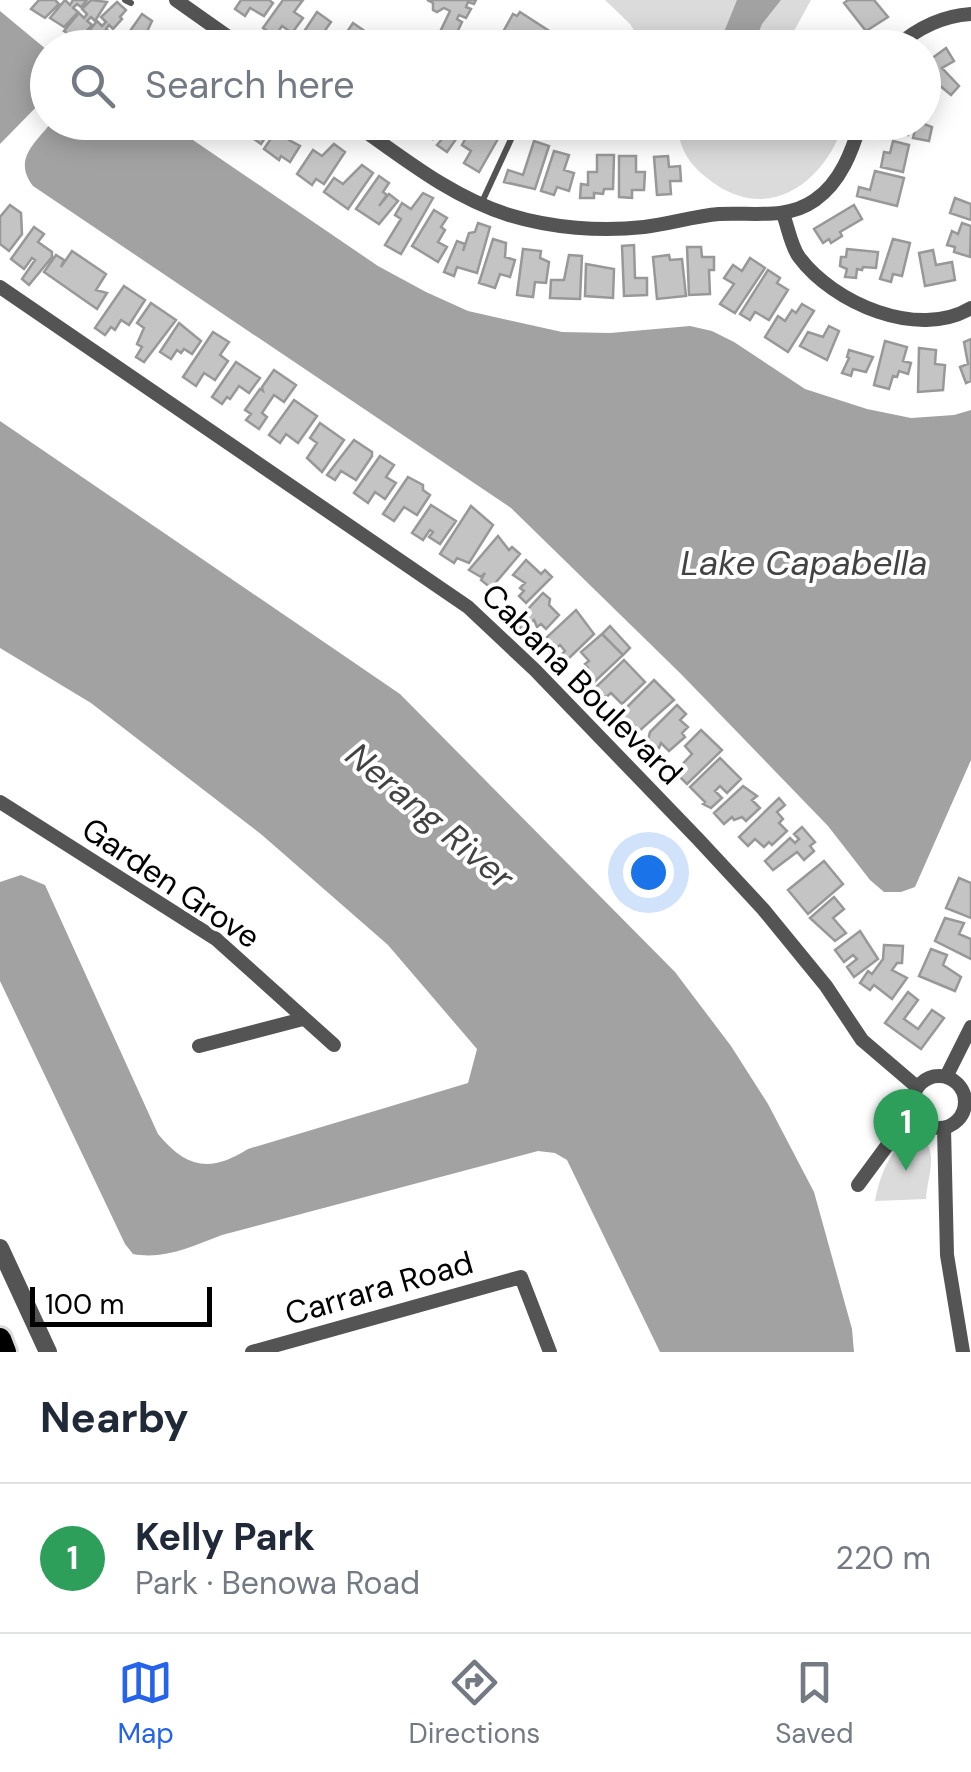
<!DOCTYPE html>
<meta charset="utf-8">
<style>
body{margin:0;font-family:"DM Sans",sans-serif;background:#f6f6f7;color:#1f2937}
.scale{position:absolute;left:30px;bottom:25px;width:182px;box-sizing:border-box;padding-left:10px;border:5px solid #000;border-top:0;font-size:28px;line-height:35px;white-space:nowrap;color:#000;-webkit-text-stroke:8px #fff;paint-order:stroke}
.you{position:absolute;left:648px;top:872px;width:35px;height:35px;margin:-25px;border:8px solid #fff;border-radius:50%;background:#1a73e8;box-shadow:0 0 0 15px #1a73e833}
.badge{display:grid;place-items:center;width:65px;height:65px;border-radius:50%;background:#2563eb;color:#fff;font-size:32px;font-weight:700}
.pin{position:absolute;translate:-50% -82px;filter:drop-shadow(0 2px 5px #0008)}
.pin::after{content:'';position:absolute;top:52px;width:35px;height:30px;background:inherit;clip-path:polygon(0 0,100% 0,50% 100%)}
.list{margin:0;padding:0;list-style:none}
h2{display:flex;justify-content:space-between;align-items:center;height:130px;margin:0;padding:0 40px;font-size:42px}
h2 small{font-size:32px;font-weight:400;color:#747a83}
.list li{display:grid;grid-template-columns:65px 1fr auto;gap:30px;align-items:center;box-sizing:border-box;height:150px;padding:0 40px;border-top:2px solid #e0e1e3}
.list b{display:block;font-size:38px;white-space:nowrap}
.list p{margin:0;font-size:32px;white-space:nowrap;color:#747a83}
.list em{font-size:32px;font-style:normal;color:#747a83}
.icon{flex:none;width:55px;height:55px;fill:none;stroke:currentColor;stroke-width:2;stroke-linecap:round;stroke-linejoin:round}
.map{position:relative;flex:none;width:971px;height:1352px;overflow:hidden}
.search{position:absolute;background:#fff;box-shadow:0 5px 25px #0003;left:30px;right:30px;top:30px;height:110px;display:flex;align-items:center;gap:25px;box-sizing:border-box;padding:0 35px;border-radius:55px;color:#747a83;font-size:38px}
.sheet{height:280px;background:#fff}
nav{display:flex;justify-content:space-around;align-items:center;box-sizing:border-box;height:140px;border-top:2px solid #e0e1e3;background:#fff;font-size:28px;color:#747a83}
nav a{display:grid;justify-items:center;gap:5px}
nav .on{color:#2563eb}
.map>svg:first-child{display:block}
</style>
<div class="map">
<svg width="971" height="1352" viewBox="0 0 971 1352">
<rect width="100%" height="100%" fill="#fff"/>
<path fill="#dbdbdb" d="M605,0h206l-22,40 6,8 -150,-1 -15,-23z
M675,123h169c-17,54 -69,99 -126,63 -12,-8 -27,-20 -33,-33 -5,-10 -7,-21 -10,-30z
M916,1136l6,1c17,16 5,41 4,62l-51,2c4,-23 16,-58 41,-65z"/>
<path fill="#a2a2a2" d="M737,0h44l-19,24 -9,23h-29v-15z
M0,11l47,39 1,45 -48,49z
M51,123h117l210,143 48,26 42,19 94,21 48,1 80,-7 22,5 22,11 71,47 62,20 44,9 43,-3 17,-5v350l-56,127 -14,5h-17l-14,-12 -42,-54 -147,-152 -170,-166 -478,-322c-20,-26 1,-42 18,-63z
M0,421l400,273 275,278 56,74 37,58 46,88 38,137 2,23h-194l-93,-192 -12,-7 -17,-2 -316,84c-29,11 -58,25 -89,19l-8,-10 -125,-263v-99l21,-7 24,10 113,249c28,34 52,39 90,15l220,-66 9,-34 -89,-104 -126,-110 -171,-132 -91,-55z"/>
<path fill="#c4c4c4" stroke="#989898" stroke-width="2.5" d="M39,0h16l4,4 -14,14 -14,-9z
M65,0l5,5 3,-5h14l-6,7 -4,-3 -4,4 5,4 -14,15 -14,-9z
M91,0l16,2 -12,19 -4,-4 -4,4 5,4 -14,15 -14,-9 15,-18 5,5 3,-4 -5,-5z
M241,0h28l4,3 -9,13 -14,-8 -5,8 -10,-7z
M283,0h20l-9,12 9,6 -11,15 -10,-7 -7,10 -12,-8z
M427,0h49l-2,4 -6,-2 -2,5 5,2 -5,9 -7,-3 -2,4 5,3 -8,17 -14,-7 10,-21 -6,-3 -7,4 -4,-2v-7z
M848,0h26l14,17 -22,14 -22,-28z
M117,2l9,8 -6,7 2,2 -9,10 -4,-4 -3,4 5,4 -14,15 -6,-6 -2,2 -6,-5 14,-18 5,5 4,-4 -5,-5z
M317,12l14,10 -10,14 9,6 -4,6h-33z
M520,12l40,26 -6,10 -21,-3 -7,3 1,-3 -6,-3 -3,4 -8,-4 3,-4 -9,-1 -1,-5 10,-18 4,2z
M142,14l10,7 -8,17 12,9 -38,1z
M353,23l16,11 -10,14h-23z
M946,48l8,13 -12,7 17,18 -8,9 -18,-15 -9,-16z
M241,122h27l5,4 -12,18 -24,-17z
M282,122h16l-9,18 11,6 -10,16 -9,-6 -2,4 -15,-11z
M447,122h21l-21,30 -10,-7 5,-6 -6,-4 -3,4 -7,-5 8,-11 8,6z
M488,122h16l-4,7 3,1 -24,42 -15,-9 7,-12 -9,-6 7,-13 11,6z
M895,122h24l13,5 -3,14 -16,-3 2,-8 -6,-1 -1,6 -15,-3z
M534,141l15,5 -14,43 -31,-7 4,-12 15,5z
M893,141l16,4 -6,27 -22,-5 3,-15 6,1z
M334,144l11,8 -21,32 -8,-5 -4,6 -15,-11 16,-24 9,6z
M554,151l15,4 -5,15 10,3 -5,18 -12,-4 -3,8 -13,-4z
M597,155h17l-1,34h-9l-1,5 -9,-1v5h-14l1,-14 7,1v-13h9z
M619,156h17v16h9l-1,18h-12v8l-13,-1z
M668,156l1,11 11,-1 1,15h-11l1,13 -14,1 -3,-38z
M362,165l11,8 -25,36 -24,-17 10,-14 9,6z
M875,171l29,7 -7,28 -40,-10 2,-9 11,3z
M379,176l10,7 -6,9 4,3 -8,11 10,-12 9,7 -19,23 -23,-15z
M423,193l10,5 -32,56 -16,-9 16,-26 -6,-4 7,-12 9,6z
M955,198l16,6v16l-21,-7z
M10,205l11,8 1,21 -13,17 -9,-7v-27z
M854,205l8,14 -22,13 2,4 -11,7 -2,-4 -6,4 -9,-14z
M434,210l13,8 -6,9 4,3 -7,12 9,5 -9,15 -26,-16z
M478,223l12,4 -13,46 -20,-6 -3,9 -10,-4 13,-31 8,3 -2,7 6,-18 6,-1z
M962,223l9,3 -1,31 -16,-5 1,-5 -8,-2 5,-14 6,3z
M34,227l10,7 -6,8 14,10v5l-23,28 -7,-6 13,-19 -3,-2 -8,11 -13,-10z
M493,239l13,4 -1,14 10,3 -5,17 -10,-3 -5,14 -16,-5z
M893,239l17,4 -8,33 -9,-2 -2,8 -11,-3z
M634,245l1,33h12v17l-23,1 -2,-50z
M687,247h14l1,10h12v13h-5l1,24 -21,1z
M523,249l18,2 -1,7 9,4 -3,21 -11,-1 -2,15 -16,-2z
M847,249l31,3 -2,16 -13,-1 -1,3 -5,-1 -1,9 -11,-1 2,-8 -7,-3 1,-9h5z
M933,250l3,15 16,-3 3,18 -30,6 -6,-33z
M72,251l34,23 -10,16 11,3 -10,16 -53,-37 12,-17 8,5 -3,7z
M569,255l13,1 -2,43 -30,-1 1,-18h13z
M669,255l1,5 12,-1 4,37 -29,3 -4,-42z
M750,258l15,10 -30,45 -15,-9 14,-20 -10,-6 9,-13 9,6z
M586,264l28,5 -1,29 -28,-2z
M768,270l12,8 -3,5 11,7 -19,30 -14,-8 -5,8 -10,-6z
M124,286l21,14 -16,25 -8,-5 -6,10 -4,-3 -6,8 -10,-7z
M151,303l25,17 -32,42 -8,-5 6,-10 -5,-3 7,-16 -7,-5z
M802,304l12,7 -26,41 -23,-15 13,-21 7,5 7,-11 4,3z
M179,323l22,18 -9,13 -8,-5 -3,4 -4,-3 -6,9 -11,-7z
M829,326l10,5 -12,29 -27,-14 8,-14 15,5z
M213,332l16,10 -9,13 8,6 -13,19 -11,-7 -8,13 -13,-9z
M971,339v42l-5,2 -6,-16 8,-3 -4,-22z
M885,341l22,6 -4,14 8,2 -3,11 -9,-3 -2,6 -4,-1 -4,13 -15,-4z
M919,348l17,2 -1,14 10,1 -2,25 -25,2z
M849,350l24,7 -7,15 -13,-3 -2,7 -9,-3 7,-15 -2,-1z
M236,362l24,16 -11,15 -10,-7 -9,13 -3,-2 -5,7 -10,-7z
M274,370l22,15 -12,17 -10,-7 -12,18 5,4 -8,12 -13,-9 5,-6 -6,-4 15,-21 3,2 -1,-4z
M294,400l23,16 -19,27 -12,-9 -6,9 -11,-8z
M320,423l24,17 -22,32 -15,-14 10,-15 -7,-5z
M354,440l18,12v4l-16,24 -15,-9 -6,9 -8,-5z
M380,456l14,9 -8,12 10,6 -11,16 -10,-7 -7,11 -14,-10z
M408,477l15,8v5l7,5 -13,20 -13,-8 -10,14 -11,-7z
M431,505l25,16 -16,23 -11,-7 4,-5 -3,-2 -7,10 -11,-7z
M471,506l22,19 -24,38 -12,-5 -3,5 -14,-9z
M498,536l11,14 3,-3 8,7 -29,34 -10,-8 4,-7 -4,4 -12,-7z
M526,560l15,14 4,-4 7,7 -26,26 -7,-7 5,-5 -4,-3 5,-5 -12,-8z
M543,593l7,6 -1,6 10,10 -13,14 -5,-5 -4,3 -3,-7 -12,9 -7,-6z
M576,610l18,24 -27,26 -6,-5 4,-4 -5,-6 -5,4 -10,-10z
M610,626l20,22 -7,7 -21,-21z
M602,634l21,21 -33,31 -10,-11 8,-7 -3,-4 4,-3 -8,-9z
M624,660l21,22 -23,22 -11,-11 -6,5 -10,-10z
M654,680l20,20 -36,32 -5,-8 -4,1 -10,-10z
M677,705l9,9 -6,6 8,7 -6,6 3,4 -16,14 -8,-8 -2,5 -12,-4 3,-12z
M701,730l21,20 -35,34 -12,-12 17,-18 -7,-8z
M720,758l21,21 -14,14 -7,-7 -5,5 7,7 -11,10 -8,-4 2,-2 -15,-15z
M743,786l14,10 -5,4 8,8 -14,13 -4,-4 -8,3 -2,-3 -8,7 -10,-11z
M779,798l6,7 -8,7 6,7 -4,4 8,8 -15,14 -3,-3 -5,5 -9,-8 -7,7 -9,-9z
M802,827l13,15 -5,4 4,5 -10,9 -7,-8 -24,18 -8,-9 25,-23 5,5 4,-4 -5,-5z
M824,861l19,23 -35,30 -20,-24z
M959,878l12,5v35l-25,-10z
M834,897l10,12 -11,9 13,15 -11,8 -25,-23z
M945,918l19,5 -5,11 12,5v20l-36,-18z
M860,931l18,28 -24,18 -7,-10 10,-8 -4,-4 -9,7 -9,-12z
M884,945l19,1 -1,17h-5l-5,7 15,8 -15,21 -18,-14 -4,5 -10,-7 8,-12 4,3 11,-15z
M931,949l16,6 -4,10 18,12 -6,14 -36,-15z
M908,992l10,8 -14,19 14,10 14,-19 12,8 -23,31 -36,-26z"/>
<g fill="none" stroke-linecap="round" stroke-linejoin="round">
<defs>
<path id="primary" d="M0,1339l5,13"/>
</defs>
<use href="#primary" stroke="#dbdbdb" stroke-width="28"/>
<path stroke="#545454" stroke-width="6" d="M125,0l6,3
M482,202l37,-80"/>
<path stroke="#545454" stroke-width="14" d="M176,0l68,48
M895,48c22,-20 46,-32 76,-34
M352,122c50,35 99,75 157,93 42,13 92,17 135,12 26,-3 50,-11 75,-13 33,-2 68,6 96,-14 26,-18 37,-49 46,-78
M783,214c5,13 8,32 16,43 34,46 119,83 172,51
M0,287l468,320 67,63 163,169 65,70 63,77 36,54 55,47
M0,802l216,137 118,106
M199,1046l104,-27
M913 1102a26 26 0 1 1 52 0a26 26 0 1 1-52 0Z
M946,1077l25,-50
M944,1128l3,127 16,97
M858,1185l45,-61 14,-7
M252,1352l269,-75 29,75"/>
<path stroke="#545454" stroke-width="18" d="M0,1248l48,104"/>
<use href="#primary" stroke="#000" stroke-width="22"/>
</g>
<g text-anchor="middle" stroke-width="8" stroke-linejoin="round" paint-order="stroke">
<g font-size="32" fill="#000" stroke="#fff">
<text transform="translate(582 684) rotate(45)" y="11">Cabana Boulevard</text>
<text transform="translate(171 883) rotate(34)" y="11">Garden Grove</text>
<text transform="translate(379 1288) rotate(-16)" y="11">Carrara Road</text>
</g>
<g font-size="35" font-style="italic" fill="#434343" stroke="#fff">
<text x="804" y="575">Lake Capabella</text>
<text transform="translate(430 816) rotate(40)" y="12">Nerang River</text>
</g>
</g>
</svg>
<div class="scale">100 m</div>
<div class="you"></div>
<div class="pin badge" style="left:906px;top:1171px;background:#2e9e5b">1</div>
<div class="search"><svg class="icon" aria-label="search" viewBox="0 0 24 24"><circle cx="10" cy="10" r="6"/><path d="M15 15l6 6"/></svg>Search here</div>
</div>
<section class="sheet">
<h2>Nearby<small></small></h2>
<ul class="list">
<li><span class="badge" style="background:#2e9e5b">1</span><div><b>Kelly Park</b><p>Park · Benowa Road</p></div><em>220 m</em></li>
</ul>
</section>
<nav>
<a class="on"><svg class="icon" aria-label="map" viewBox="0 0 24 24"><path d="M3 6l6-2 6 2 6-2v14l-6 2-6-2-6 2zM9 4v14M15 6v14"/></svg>Map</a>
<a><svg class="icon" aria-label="directions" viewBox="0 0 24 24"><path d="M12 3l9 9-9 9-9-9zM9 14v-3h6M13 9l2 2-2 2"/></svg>Directions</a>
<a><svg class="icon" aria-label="saved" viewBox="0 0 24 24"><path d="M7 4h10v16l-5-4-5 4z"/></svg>Saved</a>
</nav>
